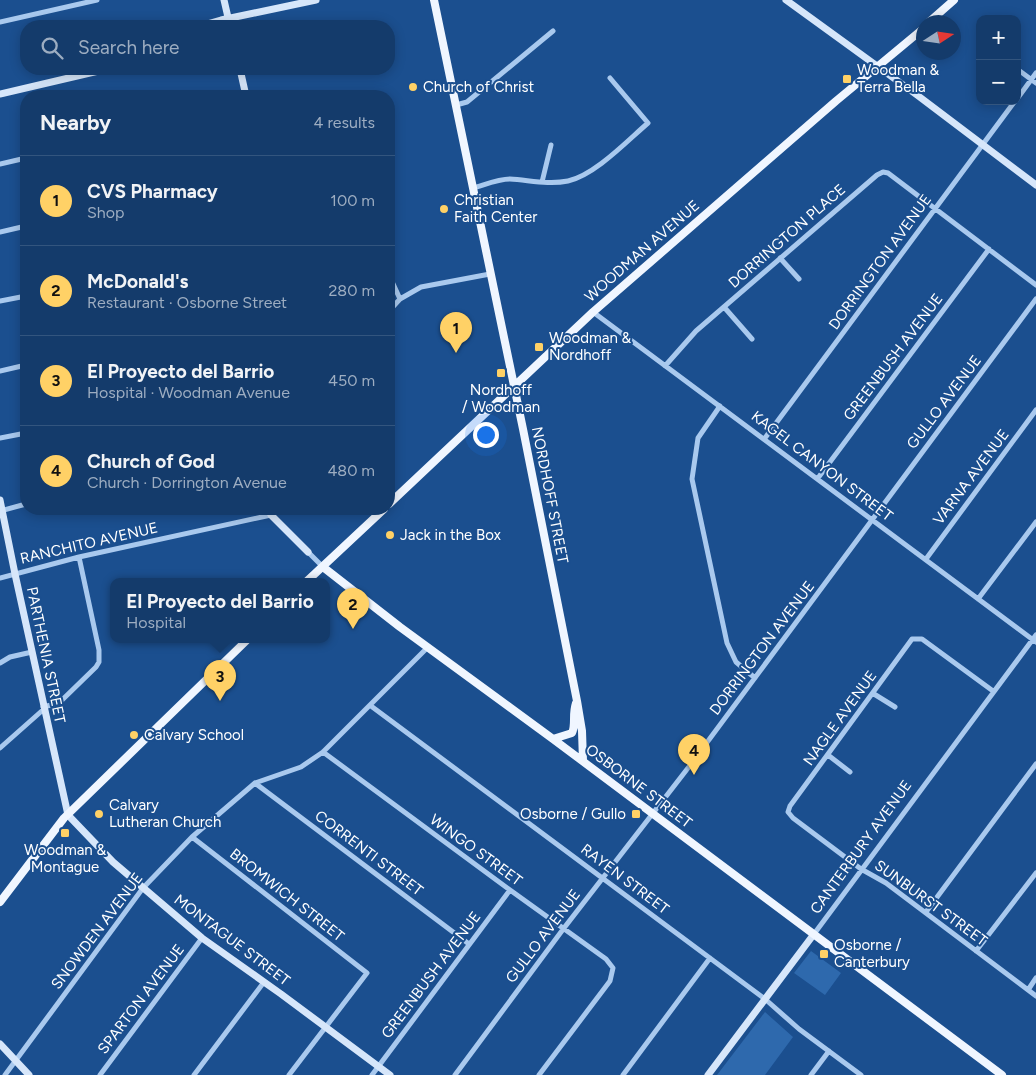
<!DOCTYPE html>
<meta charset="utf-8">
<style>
body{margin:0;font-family:Figtree,sans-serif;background:#214673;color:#f1f3f6}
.controls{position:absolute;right:15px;top:15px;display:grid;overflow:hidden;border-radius:10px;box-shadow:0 2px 12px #0003}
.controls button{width:45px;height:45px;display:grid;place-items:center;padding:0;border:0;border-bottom:1px solid #33557e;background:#143b6b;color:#f1f3f6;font:25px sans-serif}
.compass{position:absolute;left:916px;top:15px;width:45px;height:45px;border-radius:50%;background:#143b6b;box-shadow:0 2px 12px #0003;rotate:78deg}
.you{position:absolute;left:485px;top:434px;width:18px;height:18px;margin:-12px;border:4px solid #fff;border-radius:50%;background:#1a73e8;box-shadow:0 0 0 8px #1a73e833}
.badge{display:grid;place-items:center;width:32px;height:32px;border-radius:50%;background:#ffd166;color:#111;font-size:16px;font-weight:700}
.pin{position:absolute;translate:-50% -41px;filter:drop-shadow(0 1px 2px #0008)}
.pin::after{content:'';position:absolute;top:26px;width:18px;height:15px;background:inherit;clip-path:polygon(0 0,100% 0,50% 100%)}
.popup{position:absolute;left:110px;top:578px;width:220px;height:65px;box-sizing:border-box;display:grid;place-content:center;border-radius:10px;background:#143b6b;filter:drop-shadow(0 1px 4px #0005);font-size:16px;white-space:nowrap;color:#9dadc1}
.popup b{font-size:19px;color:#f1f3f6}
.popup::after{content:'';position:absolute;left:50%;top:100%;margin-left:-10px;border:10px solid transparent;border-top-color:#143b6b}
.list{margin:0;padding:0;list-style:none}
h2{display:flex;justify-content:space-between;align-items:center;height:65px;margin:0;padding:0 20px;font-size:21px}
h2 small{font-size:16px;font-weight:400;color:#9dadc1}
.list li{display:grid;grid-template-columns:32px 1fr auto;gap:15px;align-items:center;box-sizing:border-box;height:90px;padding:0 20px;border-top:1px solid #33557e}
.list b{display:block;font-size:19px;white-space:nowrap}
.list p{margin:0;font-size:16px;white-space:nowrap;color:#9dadc1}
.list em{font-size:16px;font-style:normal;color:#9dadc1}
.icon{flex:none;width:28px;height:28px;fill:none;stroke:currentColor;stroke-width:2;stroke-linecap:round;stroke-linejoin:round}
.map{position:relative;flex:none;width:1036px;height:1075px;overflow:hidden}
.search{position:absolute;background:#143b6b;box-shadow:0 2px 12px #0003;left:20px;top:20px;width:375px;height:55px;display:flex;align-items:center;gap:12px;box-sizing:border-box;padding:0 18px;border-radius:20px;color:#9dadc1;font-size:19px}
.panel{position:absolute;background:#143b6b;box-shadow:0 2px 12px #0003;left:20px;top:90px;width:375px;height:425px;border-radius:20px}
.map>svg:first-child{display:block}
</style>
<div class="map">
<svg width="1036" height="1075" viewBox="0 0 1036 1075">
<rect width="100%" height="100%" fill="#1b4f8f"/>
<path fill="#2e69ad" d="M811,951l30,22 -16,22 -31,-22z
M765,1012l28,25 -28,38h-48z"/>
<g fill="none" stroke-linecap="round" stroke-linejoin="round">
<path stroke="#a9c9ee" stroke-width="5" d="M0,22l97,-22
M1017,69l19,14
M1017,99l19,-26
M456,105l11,-3 86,-71
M0,164l26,-6
M542,182l9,-37
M473,188c11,-3 25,-9 37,-9 19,1 38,6 58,2 27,-6 59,-40 80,-58l-38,-45
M0,232l26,-6
M780,258l19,21
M389,275l11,24
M0,301l26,-5
M724,307l28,32
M389,311l11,-12 21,-12 69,-13
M593,312l443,330
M665,366l31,-35 181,-156 6,-3 5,1 148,112
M0,371l26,-6
M720,406l-22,32 -6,41 35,164 9,19 19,16
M0,438l26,-5
M765,438l250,-337
M818,478l171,-229
M0,511l26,-7
M308,552l15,15
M926,559l110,-149
M0,578l79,-21 192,-42
M978,599l58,-77
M0,663l10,-6 22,-5
M993,691l-71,-52h-10l-122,167 -2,6 5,6 68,51 25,14 150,113
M874,694l21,13
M371,706l394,293 34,30 62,46
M43,707l16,-4 37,-36 3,-5v-12l-20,-93
M0,748l44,-39
M323,752l187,138 96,69 7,9 -3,13 -71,94
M828,755l22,17
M255,783l214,161
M192,837l175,136 -78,102
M926,912l110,-148
M814,934l222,-299
M976,951l60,-78
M1028,990l8,-12
M5,1075l138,-187 49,-51 63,-54 46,-16 22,-15 105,-105
M100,1075l102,-137
M194,1075l70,-93
M372,1075l138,-185
M455,1075l109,-147 124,-160 348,-469
M623,1075l87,-117
M811,1075l18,-24"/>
<path stroke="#d6e6fa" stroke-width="7" d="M224,0l6,26
M786,0l131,95 119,90
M200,26l21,-6 95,-20
M240,69l6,27
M0,94l107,-25
M0,500l15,74 53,241 45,47 89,76 79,56 109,81
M268,509l3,6 37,37
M0,1044l29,31
M708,1075l106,-141"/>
<path stroke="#f0f6ff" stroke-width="8" d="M434,0l89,429 54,272 5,30 1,30
M929,22l25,-22
M389,504l204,-192 243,-211 88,-73
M323,567l77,60 153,112 449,336
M306,582l78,-73
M553,739l19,-6c4,-9 0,-18 4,-30
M0,902l64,-84 183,-178"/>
</g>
<g fill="#ffd166" stroke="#1b4f8f" stroke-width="2">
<rect x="842" y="74" width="10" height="10" rx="2.5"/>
<circle cx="413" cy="87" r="5"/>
<circle cx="444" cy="209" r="5"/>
<rect x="534" y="342" width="10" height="10" rx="2.5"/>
<rect x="496" y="368" width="10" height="10" rx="2.5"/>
<circle cx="390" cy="535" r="5"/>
<circle cx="134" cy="735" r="5"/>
<circle cx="99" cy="814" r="5"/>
<rect x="631" y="809" width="10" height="10" rx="2.5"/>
<rect x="60" y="828" width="10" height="10" rx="2.5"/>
<rect x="819" y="949" width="10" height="10" rx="2.5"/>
</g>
<g text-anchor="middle" stroke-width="4" stroke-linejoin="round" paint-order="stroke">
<g font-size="15" fill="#fff" stroke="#1b4f8f" text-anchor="start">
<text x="857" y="75">Woodman &amp;<tspan x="857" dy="17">Terra Bella</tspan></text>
<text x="423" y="92">Church of Christ</text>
<text x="454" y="205">Christian<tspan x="454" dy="17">Faith Center</tspan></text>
<text x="549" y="343">Woodman &amp;<tspan x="549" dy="17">Nordhoff</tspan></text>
<text x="501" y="395" text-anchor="middle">Nordhoff<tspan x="501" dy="17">/ Woodman</tspan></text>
<text x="400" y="540">Jack in the Box</text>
<text x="144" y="740">Calvary School</text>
<text x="109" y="810">Calvary<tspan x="109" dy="17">Lutheran Church</tspan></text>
<text x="626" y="819" text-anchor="end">Osborne / Gullo</text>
<text x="65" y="855" text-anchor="middle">Woodman &amp;<tspan x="65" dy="17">Montague</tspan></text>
<text x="834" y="950">Osborne /<tspan x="834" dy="17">Canterbury</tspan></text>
</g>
<g font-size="15" fill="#fff" stroke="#1b4f8f">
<text transform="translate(787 236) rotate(-41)" y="5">DORRINGTON PLACE</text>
<text transform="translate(642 251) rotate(-41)" y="5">WOODMAN AVENUE</text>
<text transform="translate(880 262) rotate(-54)" y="5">DORRINGTON AVENUE</text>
<text transform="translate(893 357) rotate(-53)" y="5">GREENBUSH AVENUE</text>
<text transform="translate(944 402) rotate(-53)" y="5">GULLO AVENUE</text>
<text transform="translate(822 466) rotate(37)" y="5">KAGEL CANYON STREET</text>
<text transform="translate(971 477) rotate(-53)" y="5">VARNA AVENUE</text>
<text transform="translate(550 495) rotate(79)" y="5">NORDHOFF STREET</text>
<text transform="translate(89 543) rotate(-13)" y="5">RANCHITO AVENUE</text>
<text transform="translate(762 648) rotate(-53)" y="5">DORRINGTON AVENUE</text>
<text transform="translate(46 655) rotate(78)" y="5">PARTHENIA STREET</text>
<text transform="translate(840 718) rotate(-54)" y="5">NAGLE AVENUE</text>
<text transform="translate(639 786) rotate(37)" y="5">OSBORNE STREET</text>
<text transform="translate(861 847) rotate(-54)" y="5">CANTERBURY AVENUE</text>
<text transform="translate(476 850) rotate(36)" y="5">WINGO STREET</text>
<text transform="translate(369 853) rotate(37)" y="5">CORRENTI STREET</text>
<text transform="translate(625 879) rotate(37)" y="5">RAYEN STREET</text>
<text transform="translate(287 895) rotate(38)" y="5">BROMWICH STREET</text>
<text transform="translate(931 903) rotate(36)" y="5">SUNBURST STREET</text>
<text transform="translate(97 931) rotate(-53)" y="5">SNOWDEN AVENUE</text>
<text transform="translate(543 936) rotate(-53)" y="5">GULLO AVENUE</text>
<text transform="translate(232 940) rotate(37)" y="5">MONTAGUE STREET</text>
<text transform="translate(431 975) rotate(-53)" y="5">GREENBUSH AVENUE</text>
<text transform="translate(141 999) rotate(-53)" y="5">SPARTON AVENUE</text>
</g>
</g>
</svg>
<div class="controls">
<button>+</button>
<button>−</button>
</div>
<svg class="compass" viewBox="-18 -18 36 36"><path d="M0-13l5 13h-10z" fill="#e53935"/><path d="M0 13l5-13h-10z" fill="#9dadc1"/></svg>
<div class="you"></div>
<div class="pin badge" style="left:456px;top:353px">1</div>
<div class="pin badge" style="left:353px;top:629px">2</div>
<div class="pin badge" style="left:220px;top:701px">3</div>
<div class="popup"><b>El Proyecto del Barrio</b>Hospital</div>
<div class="pin badge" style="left:694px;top:775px">4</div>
<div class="search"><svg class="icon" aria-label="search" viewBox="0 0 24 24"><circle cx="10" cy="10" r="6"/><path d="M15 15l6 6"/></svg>Search here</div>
<section class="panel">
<h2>Nearby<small>4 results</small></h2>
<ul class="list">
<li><span class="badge">1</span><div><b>CVS Pharmacy</b><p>Shop</p></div><em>100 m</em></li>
<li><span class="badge">2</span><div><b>McDonald's</b><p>Restaurant · Osborne Street</p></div><em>280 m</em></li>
<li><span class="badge">3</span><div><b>El Proyecto del Barrio</b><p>Hospital · Woodman Avenue</p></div><em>450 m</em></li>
<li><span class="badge">4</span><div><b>Church of God</b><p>Church · Dorrington Avenue</p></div><em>480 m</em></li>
</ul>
</section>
</div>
